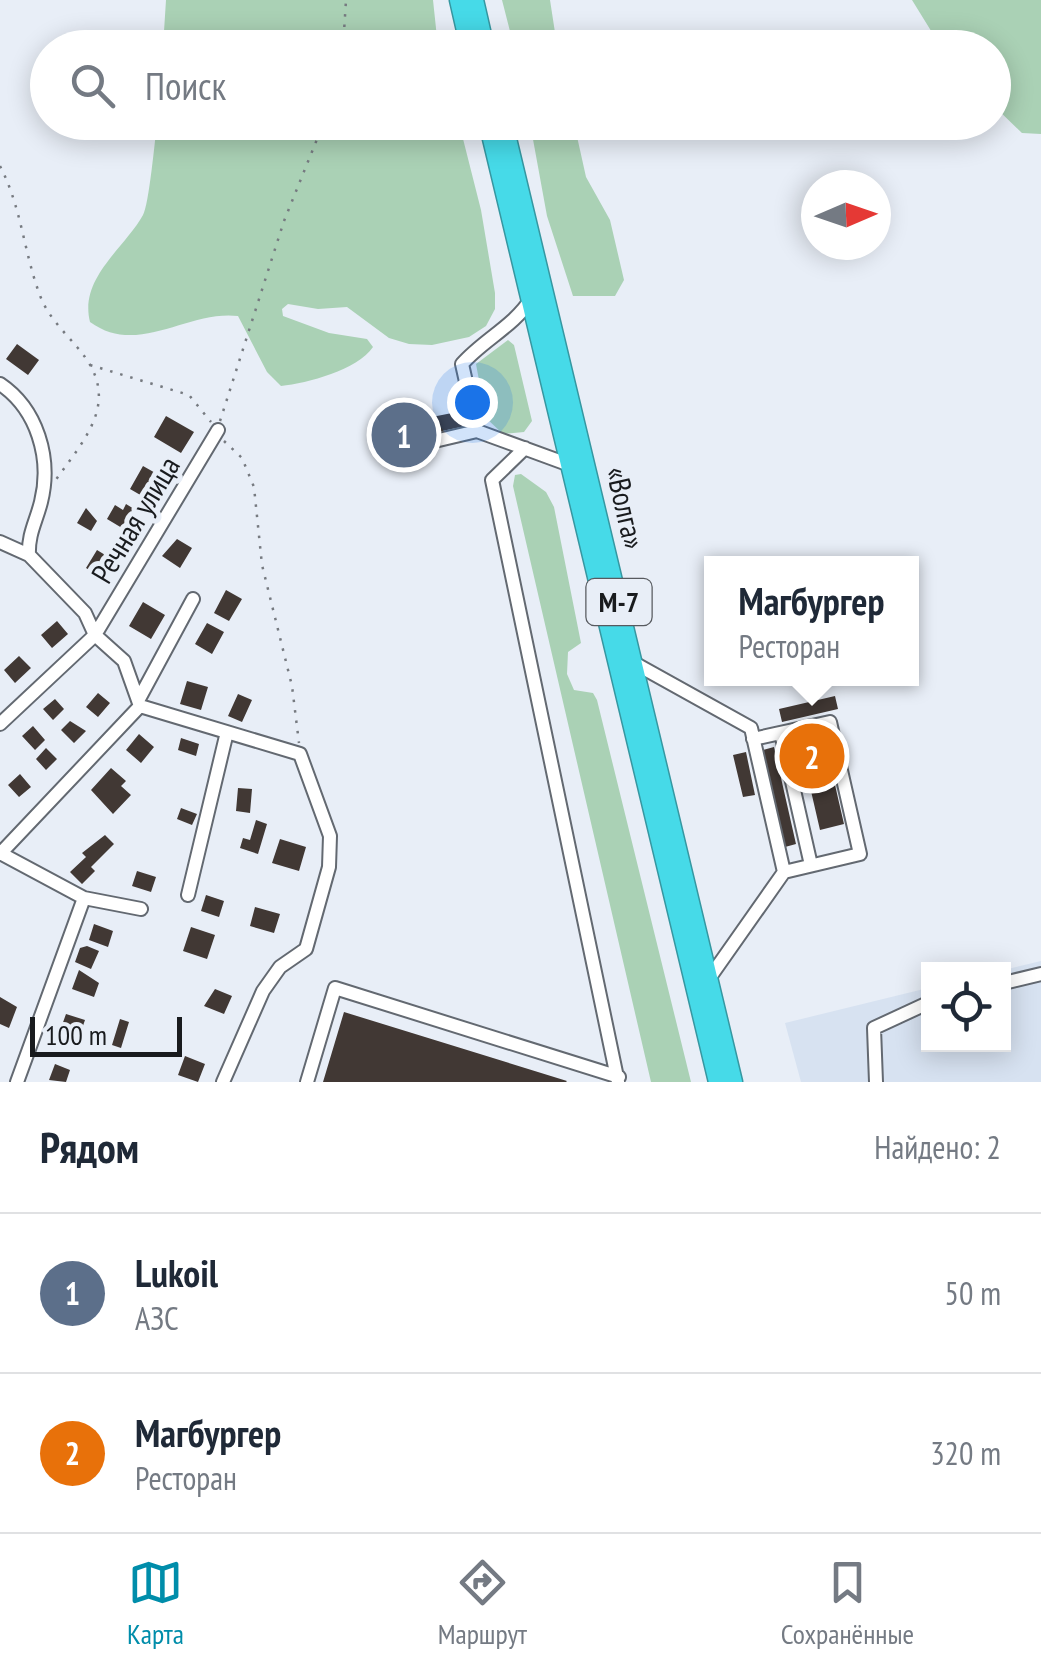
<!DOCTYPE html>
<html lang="ru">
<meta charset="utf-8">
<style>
body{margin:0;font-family:"PT Sans Narrow",sans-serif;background:#f6f6f7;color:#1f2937}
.controls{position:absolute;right:30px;bottom:30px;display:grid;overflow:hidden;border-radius:0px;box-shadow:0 5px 25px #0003}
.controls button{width:90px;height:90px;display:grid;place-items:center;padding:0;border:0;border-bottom:2px solid #e0e1e3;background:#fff;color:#1f2937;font:50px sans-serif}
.compass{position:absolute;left:801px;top:170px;width:90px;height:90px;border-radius:50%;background:#fff;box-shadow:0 5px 25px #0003;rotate:88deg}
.scale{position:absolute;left:30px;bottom:25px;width:152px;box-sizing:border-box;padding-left:10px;border:5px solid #191b1e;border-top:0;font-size:28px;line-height:35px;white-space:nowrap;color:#191b1e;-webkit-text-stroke:8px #e8eef7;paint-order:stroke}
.you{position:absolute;left:472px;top:402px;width:35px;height:35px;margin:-25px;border:8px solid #fff;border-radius:50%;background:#1a73e8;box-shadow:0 0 0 15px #1a73e833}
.badge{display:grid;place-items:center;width:65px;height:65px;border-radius:50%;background:#008daa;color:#fff;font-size:32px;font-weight:700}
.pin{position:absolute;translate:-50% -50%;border:5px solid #fff;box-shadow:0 2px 10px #0006}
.popup{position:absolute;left:704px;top:556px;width:215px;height:130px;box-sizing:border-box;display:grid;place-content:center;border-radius:0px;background:#fff;filter:drop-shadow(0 2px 8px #0005);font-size:32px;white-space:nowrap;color:#747a83}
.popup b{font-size:38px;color:#1f2937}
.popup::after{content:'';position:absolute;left:50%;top:100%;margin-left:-20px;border:20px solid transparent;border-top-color:#fff}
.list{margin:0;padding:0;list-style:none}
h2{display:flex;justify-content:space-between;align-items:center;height:130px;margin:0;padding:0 40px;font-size:42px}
h2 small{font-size:32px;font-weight:400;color:#747a83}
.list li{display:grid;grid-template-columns:65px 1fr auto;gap:30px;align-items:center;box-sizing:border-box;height:160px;padding:0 40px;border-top:2px solid #e0e1e3}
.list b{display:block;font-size:38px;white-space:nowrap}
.list p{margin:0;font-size:32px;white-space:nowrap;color:#747a83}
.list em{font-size:32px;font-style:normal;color:#747a83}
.icon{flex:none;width:55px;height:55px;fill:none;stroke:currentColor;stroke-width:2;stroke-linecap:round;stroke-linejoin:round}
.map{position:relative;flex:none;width:1041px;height:1082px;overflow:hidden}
.search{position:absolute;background:#fff;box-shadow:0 5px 25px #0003;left:30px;right:30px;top:30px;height:110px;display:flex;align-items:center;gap:25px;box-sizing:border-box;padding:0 35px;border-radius:55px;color:#747a83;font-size:38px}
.sheet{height:450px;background:#fff}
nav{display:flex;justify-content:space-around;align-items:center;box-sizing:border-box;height:140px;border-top:2px solid #e0e1e3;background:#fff;font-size:28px;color:#747a83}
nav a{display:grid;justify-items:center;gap:5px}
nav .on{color:#008daa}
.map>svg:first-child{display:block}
</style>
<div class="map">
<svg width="1041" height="1082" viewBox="0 0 1041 1082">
<rect width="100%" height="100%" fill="#e8eef7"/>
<path fill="#d7e2f1" d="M1041,961v121h-240l-16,-59 143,-35v56h76v-74z"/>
<path fill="#aad1b5" d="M166,0h267l5,47h-275z
M502,0h48l6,39 9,8h-51z
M912,0h129v134l-19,-1 -28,-27v-58l-53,-1z
M157,123h302l22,87 14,83v16l-9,17 -17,11 -37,8 -23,-1 -20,-6 -42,-31 -29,2 -30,-5 -6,5 1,7 46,17 38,6 6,8c-16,23 -65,36 -92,39l-14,-14 -29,-56c-51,-6 -100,41 -148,6 -11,-44 34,-73 53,-107 6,-10 12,-76 14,-92z
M530,123h44l12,54 24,43 14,60 -9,16h-42l-26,-80z
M508,340l6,5 18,76 -8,11 -21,2 -17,-16 -10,-54z
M521,474l25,18 8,15 27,136 -13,9 -1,22 7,16 19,3 4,7 94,382h-40l-138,-596 2,-11z"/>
<path fill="#413834" d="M17,344l22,16 -11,15 -22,-16z
M462,411l4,15 -52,11 4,16 -20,4 -8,-39 20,-5 2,8z
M166,416l28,16 -13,21 -27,-16z
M143,466l23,13 -17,21 -19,-11z
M126,504l13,8 -3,4 5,3 -9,15 -25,-15 8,-14 8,5z
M86,508l11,13 -6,10 -14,-8z
M177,539l15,9 -12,20 -18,-12z
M97,550l18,11 -10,18 -19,-11z
M226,590l16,9 -13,22 -15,-8z
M143,602l22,13 -14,24 -22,-13z
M57,621l11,13 -16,14 -11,-13z
M207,623l17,9 -12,22 -17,-10z
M19,656l12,12 -16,15 -11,-13z
M187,681l21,6 -7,23 -21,-6z
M98,693l12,10 -12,14 -12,-10z
M238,694l14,6 -10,22 -14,-6z
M835,696l3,13 -56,13 -3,-13z
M55,699l9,10 -11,11 -10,-11z
M70,721l16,10 -12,12 -13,-13z
M33,726l12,14 -10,10 -13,-14z
M139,734l15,13 -13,16 -15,-13z
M181,738l18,6 -3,12 -18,-6z
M826,746l18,78 -24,6 -18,-78z
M774,747l22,97 -11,3 -22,-97z
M46,748l11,11 -11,11 -10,-11z
M746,752l9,43 -12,2 -10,-42z
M111,768l15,13 -5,5 10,9 -18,19 -22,-24z
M20,774l11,13 -12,10 -11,-12z
M238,788l14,1 -2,24 -14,-2z
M181,808l16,6 -5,11 -15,-6z
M256,820l11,4 -9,30 -18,-6 3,-10 7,2z
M105,835l9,9 -23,23 4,4 -13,13 -12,-12 16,-15 -4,-4z
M280,839l26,8 -7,24 -27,-8z
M137,871l19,6 -5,15 -19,-6z
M206,895l18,6 -5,16 -18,-6z
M255,907l25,7 -6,19 -24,-7z
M94,924l19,7 -5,16 -19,-7z
M191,927l24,8 -8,24 -24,-8z
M87,946l12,5 -8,18 -16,-7 5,-14z
M79,970l20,13 -5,14 -22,-8z
M215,989l17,7 -8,18 -20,-8z
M0,997l17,10 -8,21 -9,-4z
M344,1012l223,69 -1,1h-243z
M66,1014l19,6 -9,26 -19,-7z
M120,1019l9,3 -8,26 -9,-3z
M185,1056l20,8 -7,18 -20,-7z
M55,1064l15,6 -4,12 -17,-2z"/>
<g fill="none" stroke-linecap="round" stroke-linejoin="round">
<defs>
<path id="minor" d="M531,299c-17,27 -48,41 -69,65l15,67 93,34
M0,384c37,25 52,74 41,118 -5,20 -13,32 -12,53
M426,443l51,-12
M525,448l-33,32 126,602
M0,542l29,13 56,58 10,22 29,26 16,45 160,48 30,82 -1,31 -23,82 -26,18 -17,24 -40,91
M634,663l117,65 33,144 -76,108
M139,699l54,-100
M0,724l95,-89 123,-205
M781,733l30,132
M753,739l77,-17 30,132 -76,18
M0,853l84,45 57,11
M0,854l140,-148
M188,895l39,-163
M1004,983l37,-9
M17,1082l67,-184
M307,1082l28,-94 284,89
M876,1082l-2,-54 54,-25"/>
<path id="highway" d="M459,0l11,48
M474,0l11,48
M488,122l230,960
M503,122l230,960"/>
</defs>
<use href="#minor" stroke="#636971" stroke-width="16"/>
<use href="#highway" stroke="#3697a1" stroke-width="21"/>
<path stroke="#767a80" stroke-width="2.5" stroke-dasharray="2.5 8" stroke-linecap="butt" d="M343,48l3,-48
M0,166c22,42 24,89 41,132 7,18 24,35 36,49 46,52 10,89 -22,134
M90,365l99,30 22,27
M220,421l64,-200 40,-99
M224,441l18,17 12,29 8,78 30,121 7,57"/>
<use href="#minor" stroke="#fff" stroke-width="12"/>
<use href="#highway" stroke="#46dae8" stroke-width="18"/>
</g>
<g text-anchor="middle" stroke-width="10" stroke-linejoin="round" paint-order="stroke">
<rect fill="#e8eef7" stroke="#575a5f" stroke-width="2.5" x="586.5" y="579" width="65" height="46" rx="8"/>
<g font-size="28" font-weight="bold" fill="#191b1e">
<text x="619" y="612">М-7</text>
</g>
<g font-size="30" fill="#191b1e" stroke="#e8eef7">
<text transform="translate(625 508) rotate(77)" y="10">«Волга»</text>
<text transform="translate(136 520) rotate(-59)" y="10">Речная улица</text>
</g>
</g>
</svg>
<div class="controls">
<button><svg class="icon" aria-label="locate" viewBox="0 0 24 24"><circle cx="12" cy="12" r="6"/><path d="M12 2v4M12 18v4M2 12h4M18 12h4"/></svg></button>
</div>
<svg class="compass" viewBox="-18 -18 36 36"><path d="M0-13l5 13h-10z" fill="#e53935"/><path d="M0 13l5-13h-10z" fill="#747a83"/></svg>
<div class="scale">100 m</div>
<div class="you"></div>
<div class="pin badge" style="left:404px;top:435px;background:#5c6f8a">1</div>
<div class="pin badge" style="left:812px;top:756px;background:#e8710a">2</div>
<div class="popup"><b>Магбургер</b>Ресторан</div>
<div class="search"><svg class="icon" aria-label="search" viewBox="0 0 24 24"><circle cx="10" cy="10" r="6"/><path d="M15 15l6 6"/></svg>Поиск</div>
</div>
<section class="sheet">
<h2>Рядом<small>Найдено: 2</small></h2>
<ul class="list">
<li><span class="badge" style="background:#5c6f8a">1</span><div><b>Lukoil</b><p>АЗС</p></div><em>50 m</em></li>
<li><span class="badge" style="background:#e8710a">2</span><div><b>Магбургер</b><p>Ресторан</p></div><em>320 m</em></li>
</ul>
</section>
<nav>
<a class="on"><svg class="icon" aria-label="map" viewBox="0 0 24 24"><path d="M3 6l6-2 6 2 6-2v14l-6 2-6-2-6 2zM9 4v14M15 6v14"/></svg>Карта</a>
<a><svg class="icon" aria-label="directions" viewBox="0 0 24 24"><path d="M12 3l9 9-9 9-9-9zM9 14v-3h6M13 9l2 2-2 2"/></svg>Маршрут</a>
<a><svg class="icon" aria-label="saved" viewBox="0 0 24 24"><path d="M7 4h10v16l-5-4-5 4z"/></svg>Сохранённые</a>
</nav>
